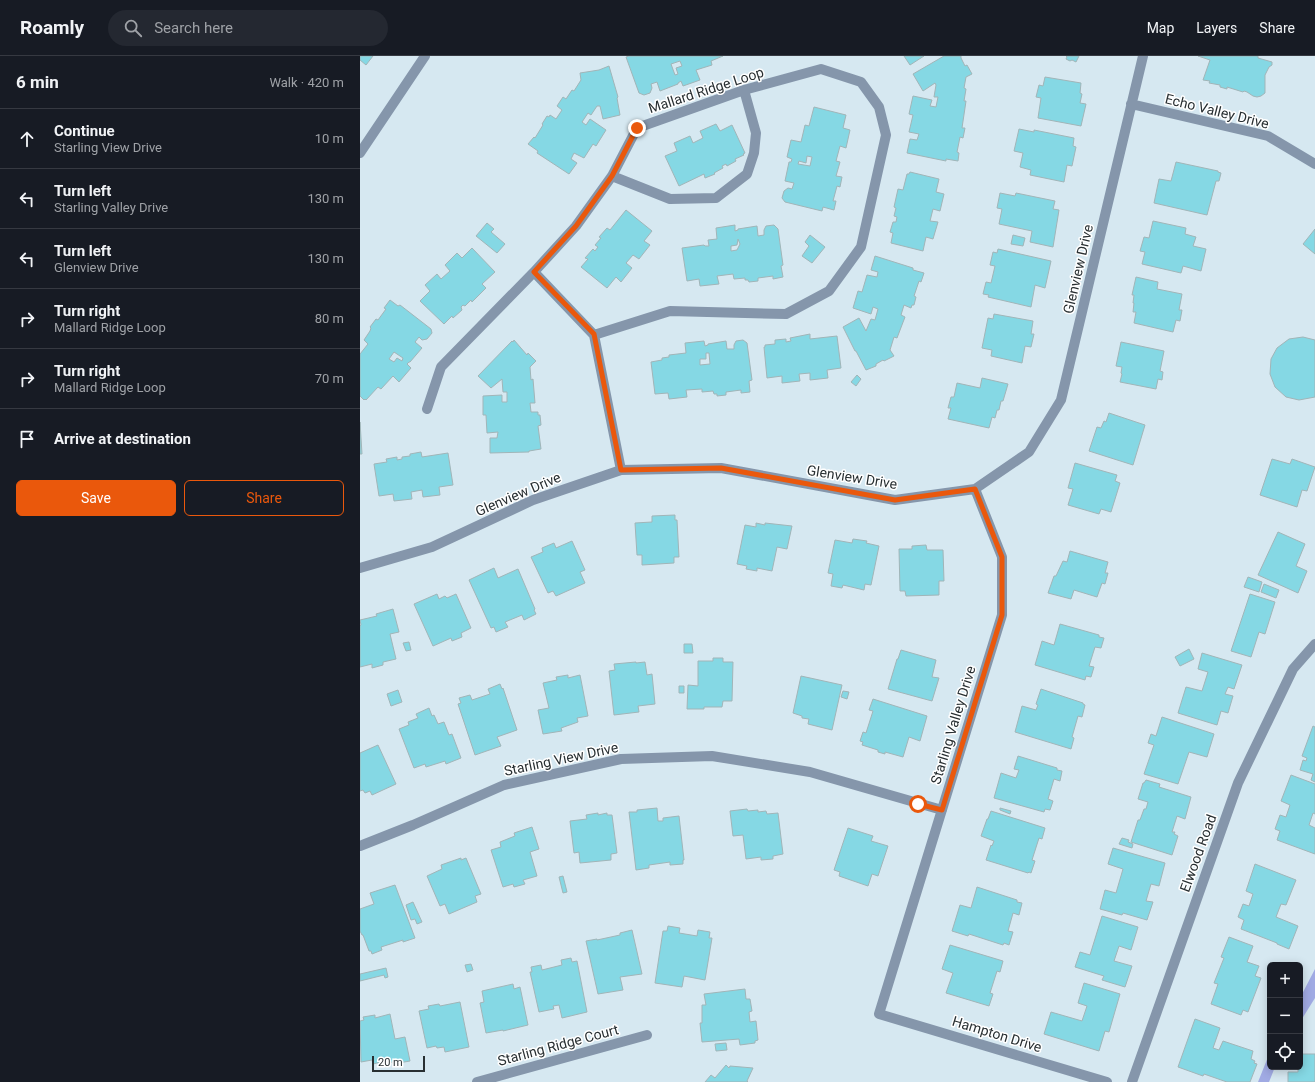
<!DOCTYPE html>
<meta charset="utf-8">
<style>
body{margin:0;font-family:Roboto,sans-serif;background:#242831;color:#f1f3f6}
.controls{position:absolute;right:12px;bottom:12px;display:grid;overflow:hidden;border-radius:6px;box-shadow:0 2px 10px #0003}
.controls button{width:36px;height:36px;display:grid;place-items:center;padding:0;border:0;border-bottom:1px solid #363941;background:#171b24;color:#f1f3f6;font:20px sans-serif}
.scale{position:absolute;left:12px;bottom:10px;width:53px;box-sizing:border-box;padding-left:4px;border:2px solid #282f32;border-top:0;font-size:11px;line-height:14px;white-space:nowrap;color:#282f32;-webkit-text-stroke:3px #fff;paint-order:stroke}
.stop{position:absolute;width:12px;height:12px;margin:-9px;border:3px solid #ea580c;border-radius:50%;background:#fff}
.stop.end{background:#ea580c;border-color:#fff;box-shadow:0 1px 4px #0008}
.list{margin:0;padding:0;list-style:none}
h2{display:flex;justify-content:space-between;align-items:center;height:52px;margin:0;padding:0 16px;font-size:17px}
h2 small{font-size:13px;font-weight:400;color:#9ea1a6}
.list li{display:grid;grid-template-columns:26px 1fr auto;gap:12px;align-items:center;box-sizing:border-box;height:60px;padding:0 16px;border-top:1px solid #363941}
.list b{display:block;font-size:15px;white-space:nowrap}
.list p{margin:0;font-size:13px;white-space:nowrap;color:#9ea1a6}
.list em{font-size:13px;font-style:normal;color:#9ea1a6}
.actions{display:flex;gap:8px;padding:12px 16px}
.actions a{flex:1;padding:9px 0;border:1px solid #ea580c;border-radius:6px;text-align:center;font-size:14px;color:#ea580c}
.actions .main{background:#ea580c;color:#fff}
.icon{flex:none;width:22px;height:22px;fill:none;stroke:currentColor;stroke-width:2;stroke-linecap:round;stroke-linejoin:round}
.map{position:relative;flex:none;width:955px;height:1026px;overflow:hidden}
header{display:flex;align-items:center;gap:24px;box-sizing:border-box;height:56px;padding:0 20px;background:#171b24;border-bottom:1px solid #363941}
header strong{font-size:19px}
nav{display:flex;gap:22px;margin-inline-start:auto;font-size:14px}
.search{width:280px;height:36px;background:#242831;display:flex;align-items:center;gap:10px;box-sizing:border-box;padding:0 14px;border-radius:22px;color:#9ea1a6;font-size:15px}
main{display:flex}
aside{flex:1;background:#171b24}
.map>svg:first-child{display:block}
</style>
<header>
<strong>Roamly</strong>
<div class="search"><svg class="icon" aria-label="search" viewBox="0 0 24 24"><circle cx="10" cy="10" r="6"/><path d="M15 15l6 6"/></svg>Search here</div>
<nav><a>Map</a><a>Layers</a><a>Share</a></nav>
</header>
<main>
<aside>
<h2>6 min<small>Walk · 420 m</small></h2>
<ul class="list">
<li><svg class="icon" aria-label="ahead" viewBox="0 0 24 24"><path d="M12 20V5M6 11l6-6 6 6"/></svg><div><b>Continue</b><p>Starling View Drive</p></div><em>10 m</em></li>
<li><svg class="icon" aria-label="left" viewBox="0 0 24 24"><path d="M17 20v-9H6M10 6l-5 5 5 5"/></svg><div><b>Turn left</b><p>Starling Valley Drive</p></div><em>130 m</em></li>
<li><svg class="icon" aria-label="left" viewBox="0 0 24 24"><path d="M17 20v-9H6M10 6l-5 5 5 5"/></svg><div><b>Turn left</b><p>Glenview Drive</p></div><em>130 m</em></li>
<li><svg class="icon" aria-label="right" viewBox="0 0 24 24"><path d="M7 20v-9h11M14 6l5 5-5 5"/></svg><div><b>Turn right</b><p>Mallard Ridge Loop</p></div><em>80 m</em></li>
<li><svg class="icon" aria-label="right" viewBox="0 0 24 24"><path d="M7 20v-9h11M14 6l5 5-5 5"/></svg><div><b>Turn right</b><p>Mallard Ridge Loop</p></div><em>70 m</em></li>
<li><svg class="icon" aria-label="arrive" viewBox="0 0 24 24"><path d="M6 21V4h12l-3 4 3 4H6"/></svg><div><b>Arrive at destination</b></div></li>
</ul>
<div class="actions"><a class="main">Save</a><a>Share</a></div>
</aside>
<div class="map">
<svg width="955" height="1026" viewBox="0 0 955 1026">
<rect width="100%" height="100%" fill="#d6e8f1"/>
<path fill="#a0aae3" d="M955,913v29l-15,24v-24z
M910,996v15h5l-6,15h-11z"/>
<path fill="#85d8e4" stroke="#a1b5b8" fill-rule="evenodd" d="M0,0h13l-7,9 -6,-5z
M269,0h94l-12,5 1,4 -16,5 4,10 -17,6 -2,-5 -3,2v1l-18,7 -3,-9 -6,2 1,4 -2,5 -6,2 -5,-2 -13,-36zM320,5l2,5 -6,2 2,6 -3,1 -4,-11z
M544,0h20l-14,9z
M584,0h17v2l4,8 2,-1 5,9 -6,3 -2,11 2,1 -2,12h2l-4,27h3l-2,10 -3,-1 -3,15 2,1 -1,8 -12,-2v2l-39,-8 3,-14 7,1 2,-6 -10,-2 4,-17 -4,-1 4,-18 19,4 -2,6 6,1 2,-10h-4l2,-12 -1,-2 -12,8 -10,-17z
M706,0h13l-3,6 -4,-2 -2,1 -4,-2 1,-2z
M838,0h60v2l14,4v3l-3,2 -4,8v18l-4,3 -4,1 -4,-1 -6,-4 -3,-1 -1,1 -16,-5v2l-7,-2v-2l-11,-2 1,-2 -7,-1 7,-20z
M249,10l9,31 -1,1 3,17 -17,4 -3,-13h-3l-6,9 -3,-2 -6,9 4,3 4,-6 16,11 -10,16 -3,-2 -9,14 -10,-5 -3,6 6,4 -8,11 -32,-21 1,-2 -10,-7 6,-7 1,1 8,-13 -1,-1 5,-8 2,1 1,-2 6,4 6,-9 -5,-4 6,-9 3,2 6,-9 2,1 7,-11 -1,-7 19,-3z
M685,21l36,6 -1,10 2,1 -2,9 6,1 -5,22 -43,-8 3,-20 -5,-1 3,-12 4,1z
M454,51l32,8 -3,13 7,2 -4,18 -6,-2 -4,15 4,1 -4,14 6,1 -2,10 -3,-1 -4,15h3l-2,9 -11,-3 -1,4 -37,-9 -3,-4 2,-7 4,-3 4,1 2,-6 -9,-2 4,-19h2l1,-3 -5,-2 4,-17 10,2 4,-17 4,1zM447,100l5,1 -2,9 -12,-2 1,-3 7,2z
M356,68l4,7 12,-6 13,28 -2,1 1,1 -9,4 1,2 -9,5 -1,-2 -4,2 1,2 -9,5 1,1 -10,4 -1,-4 -25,12 -14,-30 12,-5 -3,-8 16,-7 3,7 10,-5 -3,-7z
M659,73l15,3v-2l40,8 -1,8 3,1 -4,19 -5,-1 -3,17 -34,-7 1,-5 -11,-3 3,-14 -9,-2z
M816,106l42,9v1l3,1 -2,8h-3l-9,34 -53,-12 5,-24 12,2z
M550,116l29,7 -3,13 8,2 -4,17 -7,-2 -3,12 8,1 -5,17 -7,-2 -3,14 -32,-8 2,-10 -3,-1 3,-10h3l1,-5 -3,-1 2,-8 -2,-1 4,-18 5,1 4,-16h2z
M640,137l15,3 1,-3 39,8 -2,8 6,1 -6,37 -23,-5 2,-11 -33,-7 3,-15 -5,-1z
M266,154l26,21 -8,10 6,4 -11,14 -6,-4 -7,8 6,5 -11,14 -5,-5 -9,11 -26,-21 7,-8 -3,-1 8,-9 2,2 3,-4 -3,-2 6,-7 -2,-1 8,-9 3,2z
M793,165l33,7 -1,6 11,3 -3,9 13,3 -5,22 -18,-5 -2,7 -39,-9 3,-12 -5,-1 4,-14 5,1z
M127,167l7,6 -3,3 14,12 -8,9 -21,-17z
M375,169v6l3,-1v-1l19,-3 1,10 6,-1v-5l2,-4 8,-1 4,4 5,36 -2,1 2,11 -10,2v-3l-15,2v3l-9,1 -1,-2h-3v-2l-11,1 -1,-5 -16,2 2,8 -19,2 -1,-7 -12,2 -5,-33 22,-3 1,1h4l-1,-6 9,-1 -1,-11zM378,183l2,5 -3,6 -6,1v-5l6,-1z
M955,173v25l-12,-10z
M450,179l15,12 -13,16 -10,-7 7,-10 -4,-4z
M653,179l12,3 -2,8 -12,-2z
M112,192l23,24 -13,12 4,4 -14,14 -1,-2 -6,6 -2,-1 -2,2 1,3 -9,8 -1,-2 -8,8 -24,-23 10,-10 -5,-6 12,-11 4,5 9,-8 -5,-6 12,-12 5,5z
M638,193l53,12 -6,27 -10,-3 -4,22 -43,-10 1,-2 -6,-1 3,-12 5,1 4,-17 -5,-1 3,-13 4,1z
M515,200l38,12v2l11,3 -3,9 -2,-1 -5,15 2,1 -2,8h-2l-1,3 -7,-3 -3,10 4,2 -8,21 -3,-1 -4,13 4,6 -10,5 -1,-1 -7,4v2l-10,4 -10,-19h-1l-12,-24 16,-9 7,13 5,-12 4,1 3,-11 -5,-2 -2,7 -18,-6 5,-17 4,1 5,-17 10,2 1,-5 -7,-2z
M776,221l22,5 -1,7 25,5 -3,16h3l-2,11 -4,-1 -3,12 -39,-9 2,-11h-3l1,-9h-1l1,-8h-2z
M30,244l8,6 2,-1 31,24 1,4 -5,6 -5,1 -3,-3 -4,5 7,6 -12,14h-1l-2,2 4,4 -12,14 -6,-6 -12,13 -3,-2 -12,13 -1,-1 -1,1 -4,-4v-42l8,-10 -4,-4 6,-9 1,-3 -1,-1 6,-8 2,1 8,-11 -2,-1zM34,296l9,6 -1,3 -5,-3 -3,4 -5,-3z
M634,258l39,7 -2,13h3l-3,13 -6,-1 -3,17 -31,-7 1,-6 -10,-2 6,-30 5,1z
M450,278v5l27,-3 4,32 -14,2 1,8 -18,2v-7l-11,1 1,7 -18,2v-7l-15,2 -3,-31h1v-2l10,-1v-4l11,-1v3l5,-1 -1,-3z
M943,281l12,3v57l-16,3 -13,-3 -11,-10 -5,-13 1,-15 6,-11 12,-9z
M154,284l13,15 1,-2 8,8 -6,6 1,13 2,-1 2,24h-5l1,9h7v3h2l1,10 -3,1 3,23 -12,2v1l-39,1v-15h7l1,-6 -11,1 -1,-18h-3v-19l19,-1v7h5v-10h-4l-1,-13 -11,9 -13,-12 34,-35 1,1z
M383,284l4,3 5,37 -3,1 1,11 -9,1v-3l-15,2v3l-9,1v-2h-3l-1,-3 -11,1v-3l-16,1 1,7 -18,2 -1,-6 -13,1 -4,-32 11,-2v-2l7,-1v-2l17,-2 -1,-10 19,-2 1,5 3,-1v-1l18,-3 1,8h7v-4l2,-4zM346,297h3l1,11 -10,1v-6h6z
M761,286l43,9 -4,20 3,1 -1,8 -4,-1 -2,10 -36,-7 2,-8 -1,-1 1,-6 -6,-1z
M497,319l4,4 -5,7 -5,-4z
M622,322l26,6 -5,17h-2l-2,9h-2l-2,8 -3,-1 -3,11 -41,-9 3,-11h-3l3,-11h3l3,-14 23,5z
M749,357l36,12 -12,40 -44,-14 8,-24 4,1 3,-7 2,1z
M0,366l2,32h-2z
M61,396l1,5 26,-4 5,32 -14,2 1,8 -17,2 -1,-7 -11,2 1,7 -18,2 -1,-7 -14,2 -5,-32 13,-2 -1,-3 11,-2v3l5,-1v-2l8,-1v-2z
M912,403l18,5 2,-5 23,8 -8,24 -5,-1 -5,17 -37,-12z
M715,407l42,12 -2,6 5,2 -9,29 -10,-3 -2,5 -31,-9 5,-16 -5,-1z
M315,459v5h2l2,37h-5v6l-32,2v-10h-5l-2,-32 17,-1v-6z
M396,467l9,2v-2l27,3 -5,23 -10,-2 -5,24 -15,-3v3l-11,-2 1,-3 -10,-2 8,-39 11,2z
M918,476l27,12 -9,22 11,5 -9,22 -40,-18z
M493,483l14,2 -1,2 13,3 -8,39 -6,-1 -1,6 -21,-5 -1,3 -11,-2 2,-12 -5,-1 7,-33 17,3z
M212,485l13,29 -5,2 5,11 -29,13 -3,-5 -5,2 -17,-36 12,-5 -1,-4 12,-5 2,5z
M566,489l1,5h16l1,31h-5v14l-33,1 -1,-5h-5l-1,-42h13v-3z
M710,495l38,11 -3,11h3l-3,11 -3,-1 -5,14 -23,-7 -3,9 -23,-6 6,-17h2l7,-15 4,1z
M134,512l4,10 20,-9 17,40 -1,1 2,4 -12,6 -2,-5 -17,7 3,5 -12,5 -2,-5 -3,1 -22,-48z
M888,521l14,5 -3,10 -15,-5z
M904,528l15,6 -3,8 -15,-6z
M77,538l2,5 6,-3 2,2 9,-4 15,34 -10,5 1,4 -10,4 -1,-3 -18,8 -19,-42z
M890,538l25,8 -10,32 -6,-2 -8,25 -20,-6z
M33,553l6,23 -9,2 6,25 -13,3v3l-11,3v-4l-12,3v-41l1,-1 -1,-5 17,-4 -1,-2z
M700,568l39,11v2l5,1 -3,10 -6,-1 -6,19 5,1 -3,10 -5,-1 -1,4 -50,-15 7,-24 12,4z
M49,586l2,8 -5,1 -3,-8z
M324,588h8l1,9h-9z
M829,593l5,10 -14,7 -5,-9z
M541,594l35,10 -4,17 7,1 -7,23 -44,-12 9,-30h1z
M842,597l40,12 -8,24 -6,-2 -3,7 8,2 -5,17 -7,-2 -4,14 -39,-12 8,-26 16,4 6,-19 -10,-3z
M353,602h10v4h10l-1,39h-9l-1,6h-18v2h-17l1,-24 10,1v-25h15z
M276,606v1l9,-1 2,13 5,-1 3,30 -17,2 1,6 -25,3 -5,-44 6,-1 -1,-6z
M208,619v3l12,-3 8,41 -11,2 1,4 -17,6 1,3 -19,3 -5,-24 11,-2 -6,-25 14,-3 -1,-3z
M441,620l41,9 -10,45 -24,-6 1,-5 -7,-1v-2l-9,-3z
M140,628l2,5 1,-1 14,42 -20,7 4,9 -26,9 -17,-51 3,-1 -2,-5 11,-3 2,5 18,-6 -2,-5z
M319,630h5v7h-5z
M681,633l42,14v1l2,1 -3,12 -4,-1 -6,21 2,1 -3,11 -56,-17 7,-26 14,4 2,-5 -2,-1z
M38,634l4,12 -11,4 -4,-12z
M483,635l6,1 -2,7 -6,-2z
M513,643l54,17 -7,25 -11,-4 -6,20 -18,-5v2l-7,-2v-2l-16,-5 1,-3 -3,-1 3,-9 3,1 7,-22 -4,-1z
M69,652l3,8 2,-1 4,9 6,-2 5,13 3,-1 9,24 -15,6 -1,-3 -19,6 -1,-3 -11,4 -15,-39 10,-4 -1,-3 10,-4 -2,-4z
M802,661l52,17 -7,23 -18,-5 -11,32 -34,-10 10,-29 -6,-2 3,-9 5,2z
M953,670l2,1v55l-4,-2 2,-6 -13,-4 3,-10 3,1 1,-3 -5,-2z
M18,689l18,39 -24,11 -2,-4 -5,2 -2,-3 -3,1v-38z
M658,700l39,12v2l5,1 -2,10 -6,-2 -6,20 5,2 -3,9 -5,-1 -1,3 -50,-14 7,-25 15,5 3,-8 -5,-1z
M931,719l24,9v30l-2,-1 -4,12 6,3v26l-38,-14 3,-9 -5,-2 5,-14 6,2 4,-12 -9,-4z
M786,724l14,4 -1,3 32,10 -6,22 -8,-3 -5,16h3l-1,2 4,2 -6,19 -41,-13 7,-22h2l4,-11h2l2,-7 -10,-3 5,-16h1z
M297,752l1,13h5v-3l16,-2 5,44h-1v4l-13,1v-3l-21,3v3l-13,2 -7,-58h8v-2z
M640,752l11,3 -1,3 -10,-4z
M387,753l1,2 10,-1v2l8,-1 1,3 11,-1 5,41 -10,2v3l-12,1v-3l-15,2 -3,-24 -10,1 -3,-25z
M631,755l54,17 -3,11 -3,-1 -7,22 3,1 -4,12 -2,-1 -1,1 -42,-13 5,-15 1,1 2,-5 -13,-5 6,-17h1z
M238,757v2l9,-2v2h5l5,38 -6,1v6l-31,3 -1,-11 -5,1 -4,-32 17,-2 -1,-4z
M172,771l7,22 -9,3 7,24 -14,4 2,4 -11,3 -1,-3 -10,3 -12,-37 10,-3 -1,-5 15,-6 -1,-3z
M488,772l25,8 -2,5 17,5 -10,30 -6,-2 -4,12 -29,-10 1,-4 -6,-2z
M762,782l7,2 -1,2 5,2 -1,4 -13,-4z
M753,792l52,15 -6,23 -8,-2 -5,17 7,1 -6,18 -24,-7 -1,2 -22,-6 5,-19 11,3 7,-24 -15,-5z
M101,802v2l5,-2 15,36 -6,2 2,6 -28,12 -4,-10 -5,2 -13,-30 15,-7 -1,-4z
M895,808l41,16 -10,25 -5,-1 -5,13 22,9 -9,23 -12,-5v-1l-36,-14 3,-9 -6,-3 5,-13 6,2 4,-12 -7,-3z
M203,820l4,16 -4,1 -4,-16z
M35,829l20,53 -12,4v-2l-22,7 1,3 -10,4 -1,-3h-2l-6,-16h-1l-2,-4v-22l14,-5 -4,-11z
M617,831l40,13v2l5,1 -3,12 -6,-2 -5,18 5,1 -4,13 -5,-2 -1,2 -34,-11 -1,2 -16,-5 8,-26 11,3z
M53,846l9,20 -5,2 -2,-5 -4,1 -5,-15z
M742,860l36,11 -7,23 -12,-4 -5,15 18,5 -7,21 -23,-7 2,-4 -29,-9 5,-15 10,3z
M308,870l12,2 -1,5 18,3 1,-6 12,2 -1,6h3l-7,42 -21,-4 -2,11 -27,-4 8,-52h4z
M272,874l10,44 -22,3 3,13 -25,4 -12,-53 11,-2v1l23,-5v-2z
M869,881l24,9 -6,16 12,4 -4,10 6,2 -13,34 -5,-2 -2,5 -30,-11 7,-20 -4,-1 10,-25 -3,-1z
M590,889l53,16 -3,11 -3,-1 -7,22 3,1 -4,12 -43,-13 7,-20 -11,-4z
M211,902l1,4 5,-1 10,51 -25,6 -3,-13 -6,1 1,3 -15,3 -9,-40h2l-1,-5 10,-2 1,5 20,-5 -1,-5z
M111,908l2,6 -6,2 -2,-7z
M26,912l2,9 -3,1 -1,-3 -24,6v-7z
M724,927l36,11 -11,38 -4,-1 -6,20 -55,-17 7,-22 31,9 5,-15 -9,-3z
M153,928l1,5 6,-2 8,38 -25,6v-1l-17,3 -6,-30 4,-1 -2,-11z
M385,933l1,10h4l2,12 -3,1 1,10 6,-1 2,19 -3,1v2l-15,2 -1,-6 -37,3 -2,-19h2v-18h4l-2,-11z
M100,946l9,45 -24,5 -1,-5 -7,1 -1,-2 -9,2 -8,-37 10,-2 -1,-3 11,-2 1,2z
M30,958l5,25 10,-2 5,24 -17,3v-2l-11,2 -1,-2 -8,2 -1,-4 -11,2 -1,-41 4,-1 -1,-3 12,-2v3z
M835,963l25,9 -7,20 6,2 4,-9 30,10 -2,8 4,2 -1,2 3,1 -7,18h-23l-23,-8 -1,2 -25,-9z
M366,987l1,7 -11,1 -1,-7z
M940,998h15v28h-27v-10h10v-5h2z
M366,1009l3,3 1,-2 23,2 -6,13 1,1h-43l6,-7 4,3z"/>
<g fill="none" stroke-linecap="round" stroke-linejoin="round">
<path stroke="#8596ab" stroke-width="10" d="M771,48l137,32 47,28
M0,97l65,-97
M252,120l58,23 46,-1 31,-24 7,-21 2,-20 -12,-43
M234,279l76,-24 116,3 43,-23 32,-44 25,-112 -7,-28 -18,-25 -40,-13 -77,21 -107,38 -25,48 -36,50 -42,46 60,63 27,135
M67,353l14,-42 93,-95
M615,433l27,68v58l-123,399 228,68
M0,512l72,-21 101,-47 88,-30 100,-2 174,32 80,-11 54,-37 32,-52 82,-344
M0,790l53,-21 91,-40 117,-26 91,-3 98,16 132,38
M117,1026l170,-47
M772,1026l106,-299 55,-114 22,-25"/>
</g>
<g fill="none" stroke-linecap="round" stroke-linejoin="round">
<path stroke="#ea580c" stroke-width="5" d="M277,72l-25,48 -36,50 -42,46 60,62 27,136 100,-2 174,32 80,-11 27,68v58l-60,195 -24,-6"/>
</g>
<g text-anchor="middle" stroke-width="3" stroke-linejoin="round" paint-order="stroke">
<g font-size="14" fill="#282f32" stroke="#fff">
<text transform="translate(346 34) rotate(-18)" y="5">Mallard Ridge Loop</text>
<text transform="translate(857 55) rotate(14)" y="5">Echo Valley Drive</text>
<text transform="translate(718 213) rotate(-77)" y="5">Glenview Drive</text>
<text transform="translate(492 421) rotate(9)" y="5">Glenview Drive</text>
<text transform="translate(158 438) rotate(-23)" y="5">Glenview Drive</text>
<text transform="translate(593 669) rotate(-73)" y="5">Starling Valley Drive</text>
<text transform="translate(201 703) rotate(-12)" y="5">Starling View Drive</text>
<text transform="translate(838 797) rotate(-70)" y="5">Elwood Road</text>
<text transform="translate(637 978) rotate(17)" y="5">Hampton Drive</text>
<text transform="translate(198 989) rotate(-15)" y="5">Starling Ridge Court</text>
</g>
</g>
</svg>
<div class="controls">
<button>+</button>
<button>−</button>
<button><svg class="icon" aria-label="locate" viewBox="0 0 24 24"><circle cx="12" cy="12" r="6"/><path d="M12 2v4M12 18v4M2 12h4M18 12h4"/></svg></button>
</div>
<div class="scale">20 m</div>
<div class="stop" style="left:558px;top:748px"></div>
<div class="stop end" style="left:277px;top:72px"></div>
</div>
</main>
